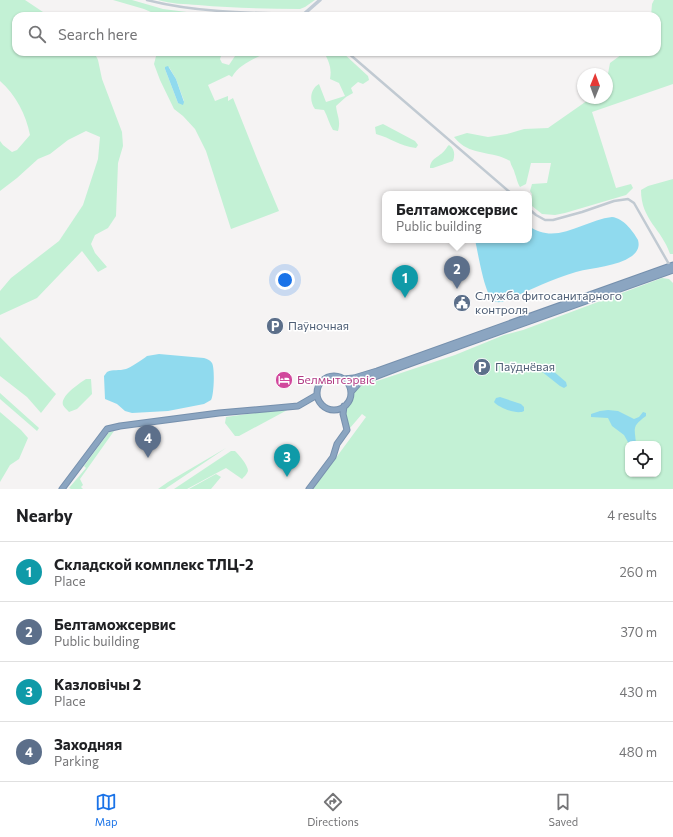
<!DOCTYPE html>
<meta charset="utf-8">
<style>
body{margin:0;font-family:Commissioner,sans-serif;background:#f6f6f6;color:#202124}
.controls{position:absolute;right:12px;bottom:12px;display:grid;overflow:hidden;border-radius:8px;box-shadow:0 1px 3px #0004}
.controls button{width:36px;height:36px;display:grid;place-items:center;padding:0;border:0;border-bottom:1px solid #e0e0e0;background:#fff;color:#202124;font:20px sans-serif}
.compass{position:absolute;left:577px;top:68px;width:36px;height:36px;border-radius:50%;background:#fff;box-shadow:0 1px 3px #0004;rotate:1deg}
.you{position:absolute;left:285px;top:280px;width:14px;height:14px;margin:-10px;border:3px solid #fff;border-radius:50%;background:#1a73e8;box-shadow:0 0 0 6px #1a73e833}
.badge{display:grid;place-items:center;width:26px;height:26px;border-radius:50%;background:#1a73e8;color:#fff;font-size:13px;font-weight:700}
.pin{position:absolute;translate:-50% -33px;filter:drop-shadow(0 1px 2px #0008)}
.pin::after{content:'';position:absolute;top:21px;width:14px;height:12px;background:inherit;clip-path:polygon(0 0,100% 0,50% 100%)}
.popup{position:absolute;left:382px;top:191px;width:150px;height:52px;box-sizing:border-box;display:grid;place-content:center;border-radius:8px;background:#fff;filter:drop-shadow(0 1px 3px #0005);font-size:13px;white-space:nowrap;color:#757577}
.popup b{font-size:15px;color:#202124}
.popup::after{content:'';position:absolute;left:50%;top:100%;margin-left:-8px;border:8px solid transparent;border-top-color:#fff}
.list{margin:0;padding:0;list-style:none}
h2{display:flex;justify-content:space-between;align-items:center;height:52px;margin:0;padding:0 16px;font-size:17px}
h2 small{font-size:13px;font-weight:400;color:#757577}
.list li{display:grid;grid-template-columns:26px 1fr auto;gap:12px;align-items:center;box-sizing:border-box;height:60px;padding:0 16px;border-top:1px solid #e0e0e0}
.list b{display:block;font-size:15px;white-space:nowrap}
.list p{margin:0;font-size:13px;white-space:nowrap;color:#757577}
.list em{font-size:13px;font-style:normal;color:#757577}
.icon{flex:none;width:22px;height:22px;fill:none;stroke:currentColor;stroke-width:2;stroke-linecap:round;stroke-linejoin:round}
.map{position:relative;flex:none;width:673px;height:489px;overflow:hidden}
.search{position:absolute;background:#fff;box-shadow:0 1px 3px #0004;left:12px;right:12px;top:12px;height:44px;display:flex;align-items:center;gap:10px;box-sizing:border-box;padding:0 14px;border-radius:12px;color:#757577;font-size:15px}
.sheet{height:292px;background:#fff}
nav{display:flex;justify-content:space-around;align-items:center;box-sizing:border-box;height:56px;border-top:1px solid #e0e0e0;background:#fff;font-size:11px;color:#757577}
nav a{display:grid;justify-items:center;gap:2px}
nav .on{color:#1a73e8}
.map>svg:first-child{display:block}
</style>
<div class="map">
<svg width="673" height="489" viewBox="0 0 673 489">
<rect width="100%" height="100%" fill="#f5f3f3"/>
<path fill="#c3f1d5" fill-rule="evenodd" d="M0,0h25l24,16h-33v36h78l4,8 4,19 20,53 1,14 -5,17 -2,53 -8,12 -13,7 -4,9 4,9 12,14 -9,5 -16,-21 -45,47 -37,17v-24l11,-13 48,-37 24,-36 15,-46 2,-22 -14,-6 -18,9 -18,14 -12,5 -21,19 -17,13v-50l3,4 9,7 5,-2 13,-15c-4,-20 -14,-40 -30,-54z
M113,0h19l31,9 55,7h-58l-16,-7z
M158,0h157l-10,7 -5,2c-34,0 -68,-1 -102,-4 -13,-1 -27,-1 -40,-5z
M654,0h19v84l-81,28 24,76 15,-4 2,4 -7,7 -61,18 -10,2 -13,-1 -10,-8 -1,-4 1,-8 -2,-3 2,-7 15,-1 4,-20h-20l-5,21 -6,3c-3,-5 -3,-8 -5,-13 -1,-5 -4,-8 -5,-13 -14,-9 -35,-6 -49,-17 -3,-2 -5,-5 -7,-7l13,-4 21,4 19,-3 17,-5 24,-1 43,-30h16v-19l3,-16 15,-11h32v-36h-6l1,-12z
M157,52h67l-2,1 -2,6 2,4 7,2 6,-9 -4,-4h36c-12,7 -28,12 -35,25l-3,-2 -21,10 7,16 13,-5v5l5,-3 25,63 21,50 -48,18 -25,-78 -11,-22 -12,-13 -9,-7 -14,-29 -6,-16zM169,67l7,12 8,22 -6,2 -13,-34z
M324,52h18l26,24 1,4 -6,4 -5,-2 -7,6 2,5 -7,4 -10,9c1,10 5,14 2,25l-5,-1c-4,-6 -5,-13 -9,-20l-9,-1c-6,-8 -5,-20 4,-25l7,18 19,-6 -6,-13 -9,-4c2,-11 -1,-17 -6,-27z
M383,124l32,17 3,4 -2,3c-17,-2 -25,-10 -40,-14l-1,-7z
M449,145c6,4 6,10 4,16l-20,7h-3c0,-10 10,-11 15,-18 2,-2 2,-4 4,-5z
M673,179v75h-3c-8,-25 -29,-34 -29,-64l7,-4z
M662,278l7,1 4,4v206h-360l53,-72 -4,-3 -12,14 -1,-1 -4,-11 1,-7 6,-9 3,-9 4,-4 96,-32 49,-20 19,-5zM628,444h30v30h-30z
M0,337l56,57 -15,19 -14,-16 -27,-21z
M86,379h5l1,15 -15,15 -8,3c-2,-2 -5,-5 -6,-7 -3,-9 17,-22 23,-26z
M0,393l39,35 -2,3 -37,-32z
M291,408l-52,28h-4l-10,-13 1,-6z
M0,412l21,18 7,8 -9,21 -9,6 -10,17z
M114,431l-34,48 3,6 -2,2 2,2h-12l-2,-1 17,-20 -2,-2 25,-34z
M226,448l-61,41h-7l10,-7z
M231,451h4c4,4 13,14 13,20 -1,3 -4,6 -6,8l-16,-11 -39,21h-13z
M216,474l5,3 -10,12h-22z"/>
<path fill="#90daee" d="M168,66l8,13 8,23 -1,3 -5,-2 -13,-34v-2z
M612,217c11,1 21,14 26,23 2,7 -1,12 -6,16 -16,11 -38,11 -56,16 -25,7 -49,20 -74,30 -3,0 -6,1 -9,-2 -9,-7 -15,-48 -18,-60h54v-14c27,20 55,-6 83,-9z
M159,354l45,4c3,1 6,2 8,5 3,5 2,32 -1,37l-7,4 -36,7 -36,2 -7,-2 -8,-7 -12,-5 -1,-23 3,-4c6,-3 12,-1 19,-3 4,-1 17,-10 21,-13z
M541,364h4l21,18 1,4 -3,2 -4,-2 -19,-15 -3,-3z
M500,397l21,7 3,3v4c-6,4 -25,-3 -30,-9l2,-4z
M608,410l10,1 16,8 5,-2 4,-5 3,1v3c-15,11 -11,12 -10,28h-7l-5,-9 -12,-9 -4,-8 -17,-1v-3l9,-3z"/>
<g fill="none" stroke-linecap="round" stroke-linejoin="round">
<defs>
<path id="highway" d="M317 393a17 17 0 1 1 34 0a17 17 0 1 1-34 0Z
M343,379l11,-1 23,-7 296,-106
M351,392l8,-9 42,-16 272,-97
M62,489l45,-60 13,-3 99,-13 79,-7 19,-11
M309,489l24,-32 4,-13 10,-14 -4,-16 1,-8"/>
</defs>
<use href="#highway" stroke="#7690ad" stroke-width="7"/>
<path stroke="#c1cad2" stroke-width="2.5" d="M147,0c50,13 106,13 157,14l2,2
M347,52l165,142
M529,209l7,6 9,5h8l29,-8 32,-11 14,-2 6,4 36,63"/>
<path stroke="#c1cbd6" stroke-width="3.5" d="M304,14l16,-14"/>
<use href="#highway" stroke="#8ba5c1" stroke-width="5"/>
</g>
<defs>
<symbol id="civic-disc" viewBox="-11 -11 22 22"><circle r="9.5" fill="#5c6f8a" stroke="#fff"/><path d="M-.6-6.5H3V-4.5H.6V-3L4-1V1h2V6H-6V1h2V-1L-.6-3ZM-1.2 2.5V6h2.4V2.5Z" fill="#fff"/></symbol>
<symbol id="parking-disc" viewBox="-11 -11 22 22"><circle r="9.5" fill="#5c6f8a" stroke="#fff"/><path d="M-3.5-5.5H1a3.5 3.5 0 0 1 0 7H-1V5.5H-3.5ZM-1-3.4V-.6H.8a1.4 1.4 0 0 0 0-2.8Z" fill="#fff"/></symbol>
<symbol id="hotel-disc" viewBox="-11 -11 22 22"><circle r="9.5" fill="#d1479c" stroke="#fff"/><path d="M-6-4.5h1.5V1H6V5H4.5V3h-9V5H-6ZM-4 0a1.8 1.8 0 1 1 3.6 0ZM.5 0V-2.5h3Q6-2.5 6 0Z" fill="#fff"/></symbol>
</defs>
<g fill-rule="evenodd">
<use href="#civic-disc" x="452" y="293" width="20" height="20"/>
<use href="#parking-disc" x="265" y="316" width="20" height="20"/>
<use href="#parking-disc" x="472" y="357" width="20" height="20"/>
<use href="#hotel-disc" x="274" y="370" width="20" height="20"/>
</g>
<g text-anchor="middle" stroke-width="3" stroke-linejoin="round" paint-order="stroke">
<g font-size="12" fill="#4e5e75" stroke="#fff" text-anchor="start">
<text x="475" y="300">Служба фитосанитарного<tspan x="475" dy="14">контроля</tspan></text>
<text x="288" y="330">Паўночная</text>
<text x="495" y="371">Паўднёвая</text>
</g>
<g font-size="12" fill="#b23c85" stroke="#fff" text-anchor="start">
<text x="297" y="384">Белмытсэрвіс</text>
</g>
</g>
</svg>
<div class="controls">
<button><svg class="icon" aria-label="locate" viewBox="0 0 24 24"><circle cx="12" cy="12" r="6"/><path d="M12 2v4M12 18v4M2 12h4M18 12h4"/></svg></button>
</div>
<svg class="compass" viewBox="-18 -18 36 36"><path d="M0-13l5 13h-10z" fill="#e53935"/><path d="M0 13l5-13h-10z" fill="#757577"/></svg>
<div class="you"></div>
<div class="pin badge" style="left:405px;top:298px;background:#0f9aa8">1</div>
<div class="pin badge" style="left:457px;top:289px;background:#5c6f8a">2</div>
<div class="popup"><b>Белтаможсервис</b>Public building</div>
<div class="pin badge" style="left:287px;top:477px;background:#0f9aa8">3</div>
<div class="pin badge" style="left:148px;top:458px;background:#5c6f8a">4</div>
<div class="search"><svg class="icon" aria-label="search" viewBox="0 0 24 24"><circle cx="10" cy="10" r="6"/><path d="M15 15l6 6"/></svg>Search here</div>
</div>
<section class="sheet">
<h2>Nearby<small>4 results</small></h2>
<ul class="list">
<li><span class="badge" style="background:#0f9aa8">1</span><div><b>Складской комплекс ТЛЦ-2</b><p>Place</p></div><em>260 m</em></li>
<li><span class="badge" style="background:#5c6f8a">2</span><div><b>Белтаможсервис</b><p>Public building</p></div><em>370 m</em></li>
<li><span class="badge" style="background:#0f9aa8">3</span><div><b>Казловічы 2</b><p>Place</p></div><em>430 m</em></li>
<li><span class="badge" style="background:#5c6f8a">4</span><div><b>Заходняя</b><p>Parking</p></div><em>480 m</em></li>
</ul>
</section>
<nav>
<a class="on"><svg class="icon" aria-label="map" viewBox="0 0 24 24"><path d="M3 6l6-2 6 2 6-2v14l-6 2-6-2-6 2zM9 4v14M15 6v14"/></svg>Map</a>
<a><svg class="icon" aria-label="directions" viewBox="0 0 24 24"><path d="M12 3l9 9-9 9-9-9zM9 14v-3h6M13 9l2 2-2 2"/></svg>Directions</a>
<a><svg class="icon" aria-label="saved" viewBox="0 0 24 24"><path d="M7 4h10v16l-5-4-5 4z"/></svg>Saved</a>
</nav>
